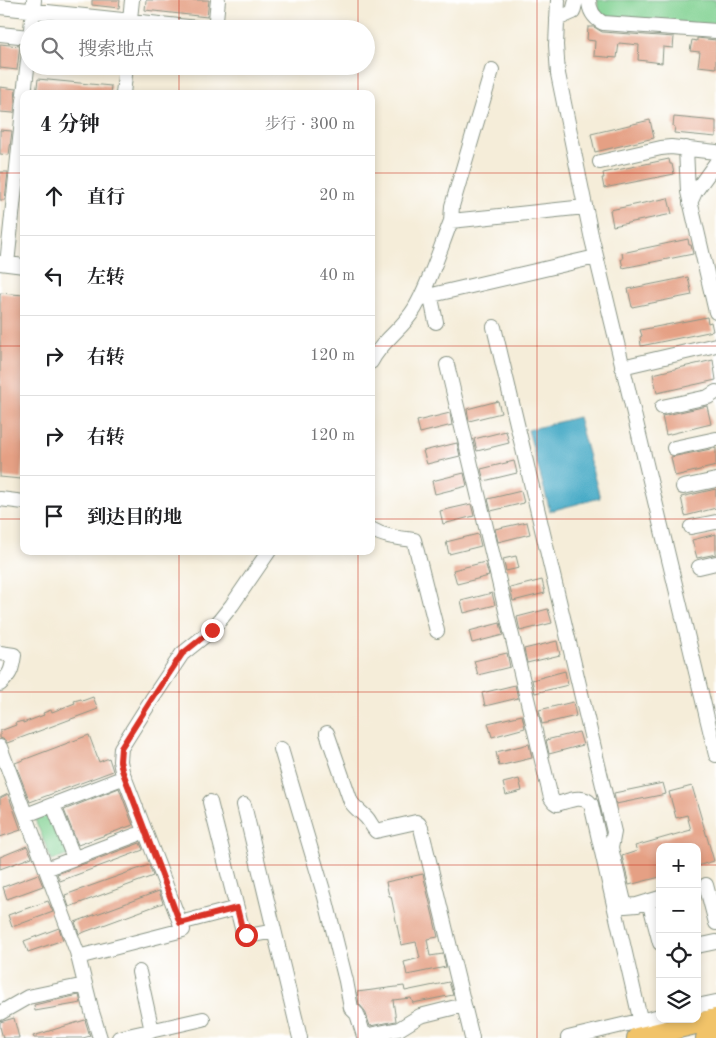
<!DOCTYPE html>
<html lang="zh">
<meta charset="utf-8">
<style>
body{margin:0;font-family:"Old Standard TT","Noto Serif SC",serif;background:#f6f6f6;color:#202124}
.controls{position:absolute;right:15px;bottom:15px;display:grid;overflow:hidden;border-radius:10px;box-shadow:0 2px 8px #0003}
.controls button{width:45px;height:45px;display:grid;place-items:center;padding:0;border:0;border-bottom:1px solid #e0e0e0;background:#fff;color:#202124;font:25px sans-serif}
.stop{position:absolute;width:15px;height:15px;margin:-11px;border:4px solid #d93025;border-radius:50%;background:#fff}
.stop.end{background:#d93025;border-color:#fff;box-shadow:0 1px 5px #0008}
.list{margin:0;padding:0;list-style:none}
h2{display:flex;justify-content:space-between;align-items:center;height:65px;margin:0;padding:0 20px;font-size:21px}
h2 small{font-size:16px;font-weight:400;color:#757577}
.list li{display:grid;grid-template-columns:32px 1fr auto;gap:15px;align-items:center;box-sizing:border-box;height:80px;padding:0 20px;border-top:1px solid #e0e0e0}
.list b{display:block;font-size:19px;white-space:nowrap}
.list em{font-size:16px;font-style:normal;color:#757577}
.icon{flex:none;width:28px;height:28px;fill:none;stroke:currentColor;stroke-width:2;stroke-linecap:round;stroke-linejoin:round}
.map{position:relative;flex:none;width:716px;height:1038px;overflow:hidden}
.search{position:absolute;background:#fff;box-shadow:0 2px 8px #0003;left:20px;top:20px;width:355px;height:55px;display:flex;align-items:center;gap:12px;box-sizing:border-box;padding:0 18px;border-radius:28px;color:#757577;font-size:19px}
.panel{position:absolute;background:#fff;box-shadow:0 2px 8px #0003;left:20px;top:90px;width:355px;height:465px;border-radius:10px}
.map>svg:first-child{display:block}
</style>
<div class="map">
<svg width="716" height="1038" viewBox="0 0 716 1038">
<rect width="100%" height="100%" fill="#fff"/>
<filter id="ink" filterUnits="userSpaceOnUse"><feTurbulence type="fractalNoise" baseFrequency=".02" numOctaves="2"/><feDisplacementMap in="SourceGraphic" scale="10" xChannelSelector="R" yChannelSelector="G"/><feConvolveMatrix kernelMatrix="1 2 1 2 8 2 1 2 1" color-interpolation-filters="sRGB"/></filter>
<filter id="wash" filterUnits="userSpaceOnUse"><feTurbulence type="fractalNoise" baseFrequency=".0096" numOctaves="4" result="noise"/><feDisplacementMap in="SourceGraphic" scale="20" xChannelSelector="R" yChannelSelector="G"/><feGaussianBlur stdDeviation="1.12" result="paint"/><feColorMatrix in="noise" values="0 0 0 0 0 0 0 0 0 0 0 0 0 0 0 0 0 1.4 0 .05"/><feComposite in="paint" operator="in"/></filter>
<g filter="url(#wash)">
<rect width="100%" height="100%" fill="#f5edd9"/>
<path fill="#81d192" stroke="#508763" d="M597,0h119v26l-112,-10 -5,-5z
M52,811l17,44 -17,6 -18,-44z"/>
<path fill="#46aac6" stroke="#32747d" d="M578,417l22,81 -50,13 -22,-81z"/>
<g id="blocks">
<path fill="#e5a084" d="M92,0h28l-1,8 -27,-3z
M146,0h63l-2,17 -62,-7z
M588,27h6l8,5 72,5 -1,11 -10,-1 -1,16 -24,-3 1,-15 -20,-2 -2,15 -23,-2 1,-15 -8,-1z
M697,38l19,2v28l-18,-2 2,-14 -10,-1 2,-11 5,1z
M0,44l20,2 -3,24 -17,-2z
M38,79l73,7 -1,8h-74z
M0,87l16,2 -2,24 -14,-1z
M674,117l42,4v16l-42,-4 1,-6 -2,-1z
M650,120l4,18 -59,14 -4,-18z
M0,130l12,1 -3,24 -9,-1z
M669,159l1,5h2l2,10 -70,14 -2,-10h2l-1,-5z
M0,172h8l-3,28h-5z
M668,198l4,16 -59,12 -3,-16z
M688,239l1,6h2l2,9 -70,14 -2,-9h2l-1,-6z
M688,277l4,18 -60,12 -4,-18z
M0,293l24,2v153l-3,31 -21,-2z
M707,317l1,6 3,-1 2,9 -72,15 -1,-9 2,-1 -2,-6z
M713,360l3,20 -59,13 -4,-19z
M498,401l3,12 -32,8 -2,-12z
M707,406l4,18 -45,11 -4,-19z
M450,413l2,12 -32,8 -3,-12z
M506,431l3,12 -32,8 -3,-12z
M457,443l3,13 -33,8 -4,-13z
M716,448v18l-41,10 -4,-19z
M514,461l3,12 -33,8 -3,-12z
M464,473l3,13 -32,8 -3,-13z
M716,489v19l-31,8 -4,-19z
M521,491l3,12 -33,8 -3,-12z
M471,504l3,12 -31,8 -3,-13z
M527,522l3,12 -32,8 -3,-13z
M478,534l3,12 -32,8 -3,-12z
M716,534v20l-19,4 -5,-18z
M516,556l3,12 -13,3 -3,-12z
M485,562l4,14 -32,8 -4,-14z
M542,580l3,13 -32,8 -3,-13z
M492,593l3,12 -31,8 -3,-12z
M548,609l4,14 -32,8 -3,-14z
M500,623l3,12 -31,8 -3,-12z
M557,641l3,14 -33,8 -3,-14z
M507,653l3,14 -32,8 -4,-14z
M565,671l3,14 -33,8 -3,-13z
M515,685l3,13 -33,8 -3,-13z
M93,697l5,12 -91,34 -2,-3 -5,-2v-7l16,-6 -1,-2 8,-2v2l21,-8 -1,-2 8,-3 1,2 23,-9 -1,-2 7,-2 1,2z
M573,702l3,14 -34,8 -3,-14z
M522,715l3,13 -33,9 -4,-14z
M579,732l4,13 -34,9 -3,-14z
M89,735l10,27 10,-4 4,13 -83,31 -15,-39z
M529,744l3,14 -33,8 -3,-14z
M519,779l3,12 -16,4 -3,-12z
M663,783l3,11 -50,10 -2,-11z
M692,786l22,75 -17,5v-19h-37v30l-31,8 -7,-29 15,-5 -2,-5 56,-16 -4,-15 -11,3 -7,-26z
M119,788l14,37 -55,20 -14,-35z
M8,794l13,36 -21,7v-39z
M140,843l3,7 -83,31 -3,-7z
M27,846l5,11 -32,12v-12z
M149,865l4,11 -84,31 -4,-12z
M38,874l5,12 -36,13 -4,-12z
M423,874l15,63 -11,2 3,17 13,-2 3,13 -39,8 -3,-13 16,-4 -4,-16 -15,3 -10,-49h-2l-3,-14z
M159,891l4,12 -84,31 -4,-12z
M48,901l5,11 -41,15 -4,-12z
M59,928l4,12 -35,12 -4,-11z
M449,982l4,13 -40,8 -2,-5 -18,2 3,21 -26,5 -5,-15 -6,-7 -2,-12 47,-6 1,5z
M79,995l2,8 -46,8 -1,-6z
M14,1018l5,20h-16l-3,-11v-5z
M85,1020l5,16 -7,2h-49l-1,-2z"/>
</g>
</g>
<g filter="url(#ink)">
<use href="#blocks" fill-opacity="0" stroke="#8a9586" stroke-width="1"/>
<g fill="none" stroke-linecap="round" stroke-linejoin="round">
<defs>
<path id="minor" d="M558,0l-2,45 2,29 33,161 125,520
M589,0c0,11 5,18 14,23l113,8
M0,7l207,22
M557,19l16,-7 3,-12
M129,28l3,-28
M31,29l3,-29
M215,29l3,-29
M0,34l29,3
M24,94l5,-42
M123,94l3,-28
M686,148l2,44 28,120
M600,162l61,-14 10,-1 45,5
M690,203l5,-11 21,-29
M451,221l1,-15 40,-136
M0,263l24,3
M7,264l17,-164
M436,322l-5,-24 1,-3 164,-38
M494,327l120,505 -3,16 14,58 12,-1 23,-7
M371,362c11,-22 32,-33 44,-54 15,-26 25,-59 36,-87l134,-14
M447,365l104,433 3,4 3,2c11,-3 26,-10 34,0l53,232
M622,367l94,-22
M662,407l46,-10 8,-5
M674,448l42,-9
M683,487l33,-7
M0,499l24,3
M691,527l25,-5
M371,529c13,8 28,9 43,11l23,91
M699,567l17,-4
M0,653l14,2c-2,14 -3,19 -14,29
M327,733l24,69c4,6 10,10 15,15 4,4 6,10 10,14l40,-9 3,2 2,4 51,210
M0,747l77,205 15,60 8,26
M281,749l44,148 21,84 5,27 6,6 7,22 35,-7 21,-13 44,-11
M210,802l33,130 3,3 3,1 25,-5
M53,805l21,53
M244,805l56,233
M26,815l91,-35
M46,869l90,-34
M706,885l10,38
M649,901l11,42
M180,923l57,-15
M697,946l19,-4
M78,957l105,-27 -61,-159 -2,-10 1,-13 31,-49 30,-45 30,-24 20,-25 37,-54
M139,972l13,59
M697,1006l19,-4
M0,1013l28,-16 57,-12
M119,1038l84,-19
M568,1038l92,-22"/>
<path id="highway" d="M637,1038l79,-19
M706,1038l10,-2"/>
</defs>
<use href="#minor" stroke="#8a9586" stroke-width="16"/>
<use href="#highway" stroke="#8a9586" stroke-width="22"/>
<use href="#minor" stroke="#fff" stroke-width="14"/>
<use href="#highway" stroke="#f1c369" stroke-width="20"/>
</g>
</g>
<g fill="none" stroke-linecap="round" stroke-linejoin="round" filter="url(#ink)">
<path stroke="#d93025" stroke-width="6" d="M212,630l-30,24 -30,45 -31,49 -1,13 2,9 58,153 57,-15 6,24 3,3"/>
</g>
<path fill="none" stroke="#c8321e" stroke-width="1" stroke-opacity="0.55" d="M179,0v29M358,0v29M537,0v1038M179,66v28M358,66v28M0,173h24M371,173h345M0,346h24M371,346h345M0,519h24M371,519h345M179,551v487M358,551v487M0,692h716M0,865h660M697,865h19"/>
</svg>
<div class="controls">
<button>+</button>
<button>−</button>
<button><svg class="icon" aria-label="locate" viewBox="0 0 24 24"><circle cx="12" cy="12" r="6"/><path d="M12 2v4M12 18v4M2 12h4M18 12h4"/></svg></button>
<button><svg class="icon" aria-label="layers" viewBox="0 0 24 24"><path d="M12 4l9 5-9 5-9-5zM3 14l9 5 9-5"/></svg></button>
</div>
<div class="stop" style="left:246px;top:935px"></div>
<div class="stop end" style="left:212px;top:630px"></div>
<div class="search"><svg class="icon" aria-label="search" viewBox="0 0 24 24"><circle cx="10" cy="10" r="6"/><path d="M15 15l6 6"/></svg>搜索地点</div>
<section class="panel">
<h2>4 分钟<small>步行 · 300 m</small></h2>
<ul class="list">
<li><svg class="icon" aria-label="ahead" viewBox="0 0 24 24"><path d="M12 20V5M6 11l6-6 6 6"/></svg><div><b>直行</b></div><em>20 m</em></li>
<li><svg class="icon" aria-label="left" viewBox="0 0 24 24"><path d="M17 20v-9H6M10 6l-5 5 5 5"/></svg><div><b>左转</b></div><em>40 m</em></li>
<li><svg class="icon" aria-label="right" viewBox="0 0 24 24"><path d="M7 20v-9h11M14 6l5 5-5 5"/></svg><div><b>右转</b></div><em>120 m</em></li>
<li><svg class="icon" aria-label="right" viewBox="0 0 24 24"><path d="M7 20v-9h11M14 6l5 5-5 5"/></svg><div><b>右转</b></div><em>120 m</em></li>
<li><svg class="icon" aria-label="arrive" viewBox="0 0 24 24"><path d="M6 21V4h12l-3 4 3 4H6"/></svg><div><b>到达目的地</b></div></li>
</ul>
</section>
</div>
